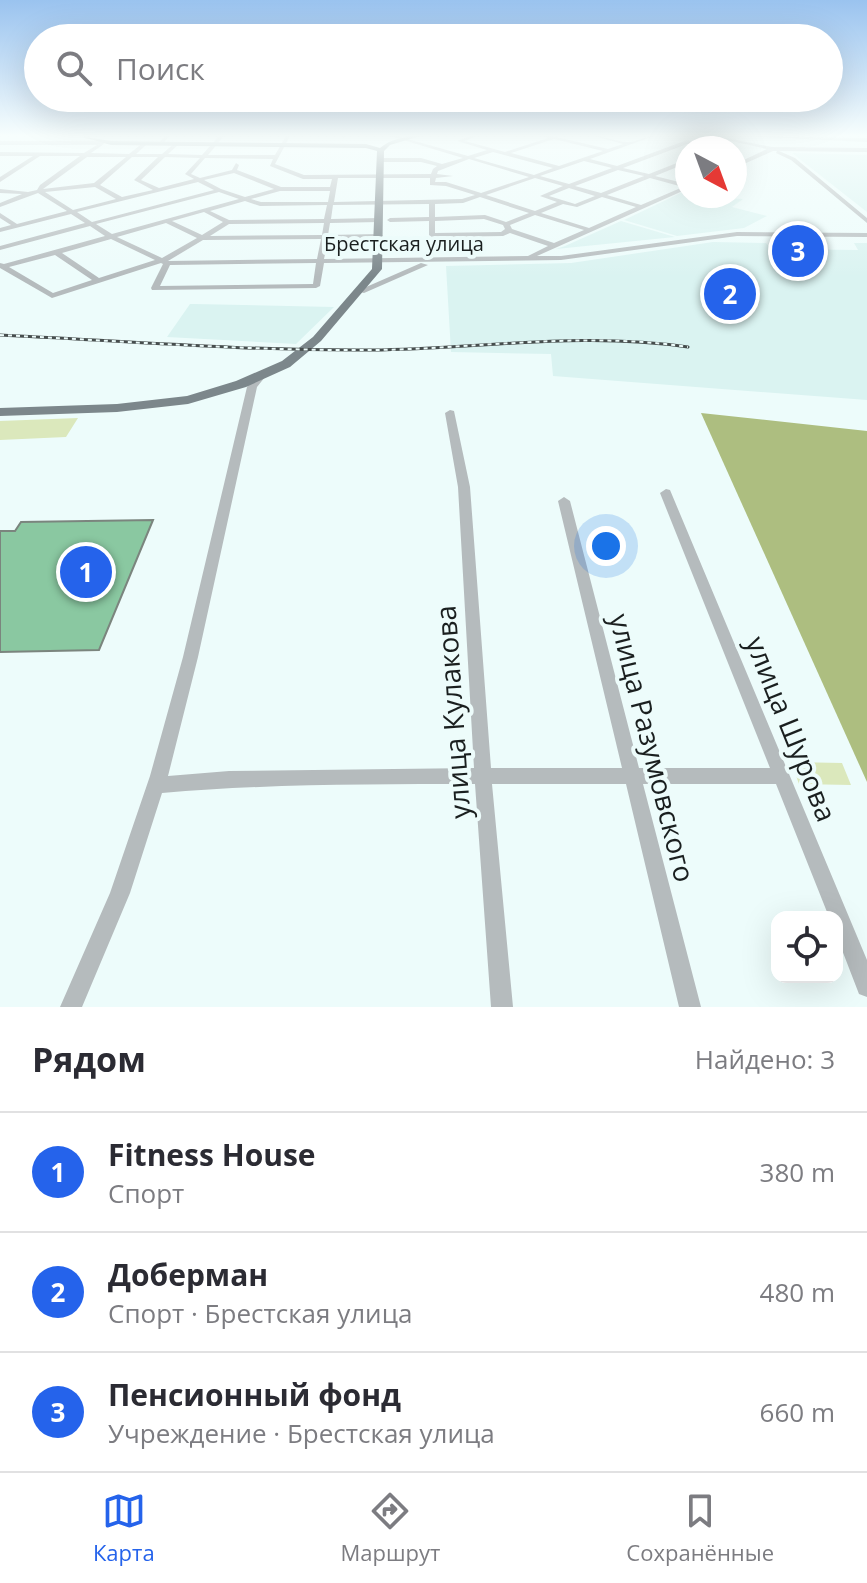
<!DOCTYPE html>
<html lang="ru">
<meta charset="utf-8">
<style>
body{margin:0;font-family:"Open Sans",sans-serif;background:#f7f7f7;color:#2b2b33}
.controls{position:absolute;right:24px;bottom:24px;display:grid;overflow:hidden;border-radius:16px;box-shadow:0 8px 32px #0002}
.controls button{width:72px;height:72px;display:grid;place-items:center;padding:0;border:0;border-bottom:2px solid #e1e1e2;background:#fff;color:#2b2b33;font:40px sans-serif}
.compass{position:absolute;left:675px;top:136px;width:72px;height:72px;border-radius:50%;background:#fff;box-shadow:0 8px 32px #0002;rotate:139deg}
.you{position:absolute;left:606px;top:546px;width:28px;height:28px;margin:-20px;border:6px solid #fff;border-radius:50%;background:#1a73e8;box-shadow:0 0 0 12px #1a73e833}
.badge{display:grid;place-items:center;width:52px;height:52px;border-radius:50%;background:#2563eb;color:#fff;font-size:26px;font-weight:700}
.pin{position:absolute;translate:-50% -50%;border:4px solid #fff;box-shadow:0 2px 8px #0006}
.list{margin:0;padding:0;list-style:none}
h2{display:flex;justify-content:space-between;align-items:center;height:104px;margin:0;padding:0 32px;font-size:34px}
h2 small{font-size:26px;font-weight:400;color:#7c7c81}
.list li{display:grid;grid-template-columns:52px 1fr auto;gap:24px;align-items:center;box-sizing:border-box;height:120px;padding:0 32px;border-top:2px solid #e1e1e2}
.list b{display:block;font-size:30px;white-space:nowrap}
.list p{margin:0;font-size:26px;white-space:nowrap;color:#7c7c81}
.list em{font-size:26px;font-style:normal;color:#7c7c81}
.icon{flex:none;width:44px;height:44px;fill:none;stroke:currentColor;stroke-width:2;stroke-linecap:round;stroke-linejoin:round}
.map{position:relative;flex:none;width:867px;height:1007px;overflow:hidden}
.search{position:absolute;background:#fff;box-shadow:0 8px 32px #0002;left:24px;right:24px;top:24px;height:88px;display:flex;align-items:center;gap:20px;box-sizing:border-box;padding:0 28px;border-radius:44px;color:#7c7c81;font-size:30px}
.sheet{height:464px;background:#fff}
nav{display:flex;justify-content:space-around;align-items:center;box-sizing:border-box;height:112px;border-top:2px solid #e1e1e2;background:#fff;font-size:22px;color:#7c7c81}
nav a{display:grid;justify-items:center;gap:4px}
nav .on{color:#2563eb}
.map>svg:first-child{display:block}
</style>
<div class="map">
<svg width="867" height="1007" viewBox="0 0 867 1007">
<rect width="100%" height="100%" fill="#edfcfb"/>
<path fill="#daf3f1" d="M792,153l75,2v57z
M687,190v6l56,3 -11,8 35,9 -23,12 -67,8 -53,-16z
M621,221l54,16 -119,12 9,-3z
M713,242l53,1 6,6 86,1 -4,-7h13v157l-314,-24 -2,-22 -100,-2 -5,-86 125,-3z
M190,304h4l140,3 -38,37 -129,-7z"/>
<path fill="#dbe8bc" d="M78,418l-12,19 -66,3v-19z
M791,762l51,1 9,22 -52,-1z"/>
<path fill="#adbe80" d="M701,413l166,18v351z"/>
<path fill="#8ac8a1" stroke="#7b857e" stroke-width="2" d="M153,520l-54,130 -99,2v-121h15l6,-9z"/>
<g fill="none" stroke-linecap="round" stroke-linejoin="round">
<path fill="#b5bbbd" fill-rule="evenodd" d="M165,136h5l-9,9h-4z
M219,136h5l-16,19h67l11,-19h4l-15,28 29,11 127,-1 2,-5 4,-3 -16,-4h-40l-3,-2 3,-2h40l21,6 21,-6 -73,-22h7l71,20 19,-6 -30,-9 13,-5h7l-12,5 40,11 43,-14 -4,-2h8l56,13 15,-5 -29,-8c11,0 22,6 34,6 9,0 17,-6 26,-6l-64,23 27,7 70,-26 28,8 -28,-4 -64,24 26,6 38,-15v4l-32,13 32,8v5l-150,67h24l176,-24 130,1v4l-130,-1 -176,24 -237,3 -4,23 -4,2 -164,2 -1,-2 12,-24 -2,-1 -109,35 -52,-30v-5l4,1 101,-28 -15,-10 -90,24v-4l85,-23 -14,-9 -71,18v-4l11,-3 -11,-7v-5l17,11 50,-13 -29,-18 -38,14v-4l22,-9 -22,-1v-4l28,3 9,-2 3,-5 40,-29h-40l-40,26v-5l33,-21h-33v-4l84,1 13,-8h-97v-4h102l2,3 -13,9 38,1 15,-12 2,3 -10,9h26l14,-12 3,2 -11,10 34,1zM554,139l49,12 -44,15 -48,-13zM493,152l60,16 -19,7 -60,-17zM87,157h39l-32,26 -51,6zM132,157h26l-24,23 19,10 -31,7 -22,-12zM165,157l35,1 -15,16 9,5 -35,9 -18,-8zM205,158l68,1 -3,7 33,13h29l-2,8h-49l-44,-17 2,-5 -3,-2 -4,7 -32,8 -9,-4zM469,159l60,18 -48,16 -35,-11h-11l1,-4 17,-2 -16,-2 1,-3zM584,161l28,7 -43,16 -29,-8zM618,170l26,6 -43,17 -26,-7zM234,173l40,16 -29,8 -24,-8 -17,-9zM338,178h92v7l16,1 29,9 -13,4 -128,3zM535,178l28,8 -23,10 17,6 -22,9 -49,-16zM650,178l33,9 -42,18 -34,-10zM198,182l16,8 -122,32 -15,-10zM95,187l21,12 -43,11 -28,-18zM569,188l26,8 -20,8 -26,-8zM280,191h50l-2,11h-67l-10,-3zM219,192l20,7 -127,35 -16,-10zM480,197l49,16 -23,9 -21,-7 -50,2v-13l28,-1zM602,197l34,10 -47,21 -48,-15 22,-9 14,3zM245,201l15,5 67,-1 -3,14 -95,1 -19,-9zM429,204v13l-39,1 -3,2 3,2 39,-1v14l3,2 71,-1 7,-3 38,13 -20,10 -204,3 4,-20 52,-1 3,-2 -3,-2 -52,1 2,-12 49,-1 3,-2 -3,-2 -48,1 2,-14zM204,212l19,10 -21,13 -30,-14zM535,215l49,15 -30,13 -42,-14 -2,-4zM484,219l19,6 2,4 -4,3 -66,1v-12zM166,223l31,15 -35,20 -45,-21zM324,223l-2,12 -112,1 19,-12zM111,239l44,21 -56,18 -37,-25zM321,239l-4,20 -149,2 35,-21zM55,255l37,25 -39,13 -44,-26zM316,263l-3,21 -153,2 10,-21z
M340,136h6v1l-2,1z
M708,136h9l55,11 95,1v4l-88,-1 16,7 72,60v5l-76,-63 -15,-7 1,-2h-4l-38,17v-4l32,-15z
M755,136l112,2v4l-110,-5z
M421,263l7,2 -64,28 -7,-2z
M260,374l5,3 -8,10 -59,270 -30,119 61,-5 245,-3 -16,-281 -13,-74 5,-3 4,1 16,76 21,281h131l-64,-267 6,-4 6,4 69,267h131l-110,-275 6,-4 4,1 197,470v37l-8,-3 -22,-57v-20h-8l-53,-133h-133l58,223h-22l-53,-223h-134l21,223h-22l-16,-223c-104,0 -209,0 -313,9l-32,100 -48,114h-22l50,-114 40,-117 33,-119 64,-270 10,-12z"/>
<path fill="#7c878b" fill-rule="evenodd" d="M79,136l32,5 255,3 14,4c10,-9 27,-12 40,-12l-30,9 -6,6 -2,118 -61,72 -31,26 -44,20 -58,17 -71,8 -117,4v-8l117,-4 70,-8 49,-15 46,-20 31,-24 59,-68 5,-118 -11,-3 -255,-3z"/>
<defs>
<path id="rail" d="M0,335c124,6 248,16 372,15 106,-1 210,-19 316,-3"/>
</defs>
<use href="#rail" stroke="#464d4d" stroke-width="3"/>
<use href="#rail" stroke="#edfcfb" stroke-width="2" stroke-dasharray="4" stroke-linecap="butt"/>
</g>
<linearGradient id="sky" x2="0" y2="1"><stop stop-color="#9ac3ef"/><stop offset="0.49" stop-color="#f7fefd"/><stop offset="1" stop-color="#f7fefd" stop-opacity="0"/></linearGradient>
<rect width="867" height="277" fill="url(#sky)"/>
<g text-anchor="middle" stroke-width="8" stroke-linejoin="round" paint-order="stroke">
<g font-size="20" fill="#1a1f1f" stroke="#edfcfb">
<text x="404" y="251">Брестская улица</text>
</g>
<g font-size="28" fill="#1a1f1f" stroke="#edfcfb">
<text transform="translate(453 712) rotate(-94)" y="10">улица Кулакова</text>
<text transform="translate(791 729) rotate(68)" y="10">улица Шурова</text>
<text transform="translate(652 748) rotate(76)" y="10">улица Разумовского</text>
</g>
</g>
</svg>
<div class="controls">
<button><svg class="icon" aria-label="locate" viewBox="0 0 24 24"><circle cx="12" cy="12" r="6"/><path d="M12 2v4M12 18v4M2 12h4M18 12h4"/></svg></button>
</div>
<svg class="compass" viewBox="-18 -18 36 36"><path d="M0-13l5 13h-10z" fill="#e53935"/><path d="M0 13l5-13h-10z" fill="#7c7c81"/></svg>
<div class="you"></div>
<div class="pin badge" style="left:86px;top:572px">1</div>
<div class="pin badge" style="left:730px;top:294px">2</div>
<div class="pin badge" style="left:798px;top:251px">3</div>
<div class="search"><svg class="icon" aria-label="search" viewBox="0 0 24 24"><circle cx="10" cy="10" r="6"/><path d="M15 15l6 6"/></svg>Поиск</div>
</div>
<section class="sheet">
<h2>Рядом<small>Найдено: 3</small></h2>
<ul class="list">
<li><span class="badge">1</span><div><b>Fitness House</b><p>Спорт</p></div><em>380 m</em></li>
<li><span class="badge">2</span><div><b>Доберман</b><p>Спорт · Брестская улица</p></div><em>480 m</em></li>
<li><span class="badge">3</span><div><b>Пенсионный фонд</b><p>Учреждение · Брестская улица</p></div><em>660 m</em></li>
</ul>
</section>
<nav>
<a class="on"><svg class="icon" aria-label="map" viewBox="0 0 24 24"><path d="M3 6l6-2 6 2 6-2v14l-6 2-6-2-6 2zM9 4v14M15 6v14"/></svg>Карта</a>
<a><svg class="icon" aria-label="directions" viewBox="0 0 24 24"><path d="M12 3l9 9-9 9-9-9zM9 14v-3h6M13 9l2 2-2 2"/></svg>Маршрут</a>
<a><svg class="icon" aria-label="saved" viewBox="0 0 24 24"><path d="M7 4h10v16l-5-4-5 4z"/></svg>Сохранённые</a>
</nav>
